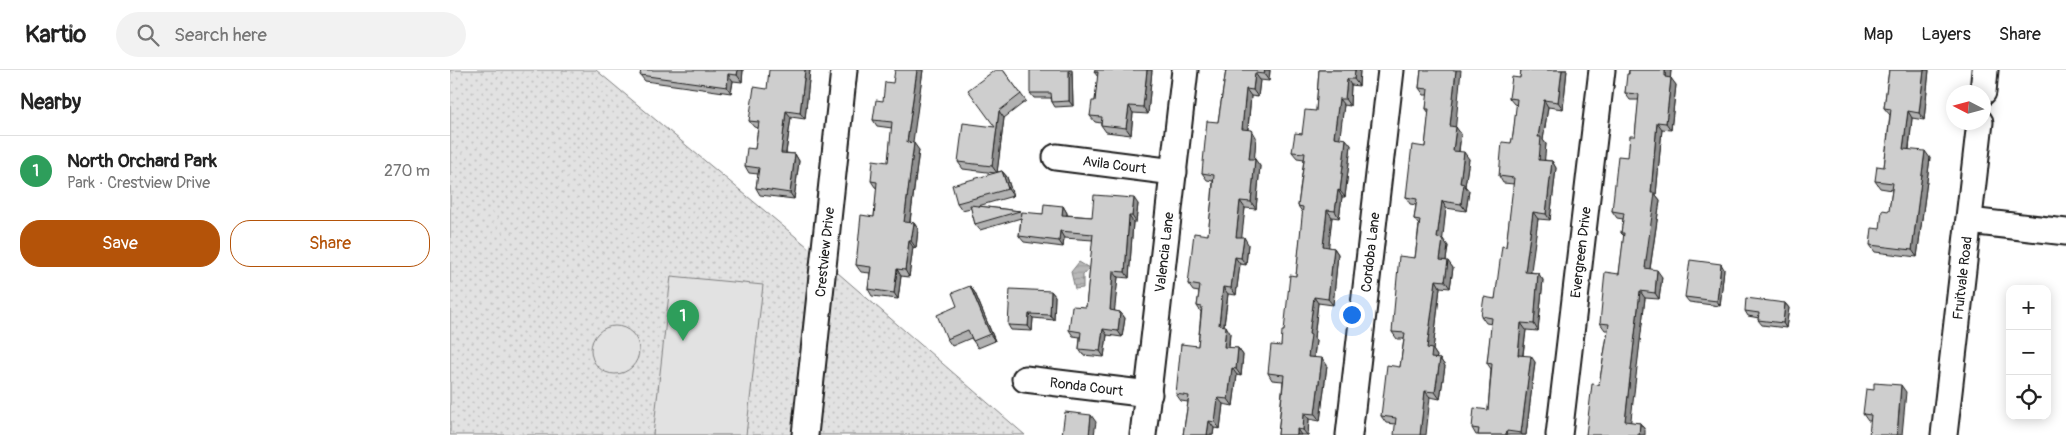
<!DOCTYPE html>
<meta charset="utf-8">
<style>
body{margin:0;font-family:Pangolin,sans-serif;background:#f2f2f2;color:#222}
.controls{position:absolute;right:15px;bottom:15px;display:grid;overflow:hidden;border-radius:10px;box-shadow:0 2px 12px #0003}
.controls button{width:45px;height:45px;display:grid;place-items:center;padding:0;border:0;border-bottom:1px solid #e0e0e0;background:#fff;color:#222;font:25px sans-serif}
.compass{position:absolute;left:1496px;top:15px;width:45px;height:45px;border-radius:50%;background:#fff;box-shadow:0 2px 12px #0003;rotate:276deg}
.you{position:absolute;left:901px;top:244px;width:18px;height:18px;margin:-12px;border:4px solid #fff;border-radius:50%;background:#1a73e8;box-shadow:0 0 0 8px #1a73e833}
.badge{display:grid;place-items:center;width:32px;height:32px;border-radius:50%;background:#b45309;color:#fff;font-size:16px;font-weight:700}
.pin{position:absolute;translate:-50% -41px;filter:drop-shadow(0 1px 2px #0008)}
.pin::after{content:'';position:absolute;top:26px;width:18px;height:15px;background:inherit;clip-path:polygon(0 0,100% 0,50% 100%)}
.list{margin:0;padding:0;list-style:none}
h2{display:flex;justify-content:space-between;align-items:center;height:65px;margin:0;padding:0 20px;font-size:21px}
h2 small{font-size:16px;font-weight:400;color:#767676}
.list li{display:grid;grid-template-columns:32px 1fr auto;gap:15px;align-items:center;box-sizing:border-box;height:70px;padding:0 20px;border-top:1px solid #e0e0e0}
.list b{display:block;font-size:19px;white-space:nowrap}
.list p{margin:0;font-size:16px;white-space:nowrap;color:#767676}
.list em{font-size:16px;font-style:normal;color:#767676}
.actions{display:flex;gap:10px;padding:15px 20px}
.actions a{flex:1;padding:11px 0;border:1px solid #b45309;border-radius:20px;text-align:center;font-size:18px;color:#b45309}
.actions .main{background:#b45309;color:#fff}
.icon{flex:none;width:28px;height:28px;fill:none;stroke:currentColor;stroke-width:2;stroke-linecap:round;stroke-linejoin:round}
.map{position:relative;flex:none;width:1616px;height:365px;overflow:hidden}
header{display:flex;align-items:center;gap:30px;box-sizing:border-box;height:70px;padding:0 25px;background:#fff;border-bottom:1px solid #e0e0e0}
header strong{font-size:24px}
nav{display:flex;gap:28px;margin-inline-start:auto;font-size:18px}
.search{width:350px;height:45px;background:#f2f2f2;display:flex;align-items:center;gap:12px;box-sizing:border-box;padding:0 18px;border-radius:28px;color:#767676;font-size:19px}
main{display:flex}
aside{flex:1;background:#fff}
.map>svg:first-child{display:block}
</style>
<header>
<strong>Kartio</strong>
<div class="search"><svg class="icon" aria-label="search" viewBox="0 0 24 24"><circle cx="10" cy="10" r="6"/><path d="M15 15l6 6"/></svg>Search here</div>
<nav><a>Map</a><a>Layers</a><a>Share</a></nav>
</header>
<main>
<aside>
<h2>Nearby<small></small></h2>
<ul class="list">
<li><span class="badge" style="background:#2e9e5b">1</span><div><b>North Orchard Park</b><p>Park · Crestview Drive</p></div><em>270 m</em></li>
</ul>
<div class="actions"><a class="main">Save</a><a>Share</a></div>
</aside>
<div class="map">
<svg width="1616" height="365" viewBox="0 0 1616 365">
<defs>
<pattern id="grass-dots" width="8" height="8" patternUnits="userSpaceOnUse" patternTransform="scale(1.25)"><rect width="8" height="8" fill="#e2e2e2"/><path d="M2 2h.1M6 6h.1" fill="none" stroke="#c1c1c1" stroke-width="1.8" stroke-linecap="round"/></pattern>
<pattern id="water-rules" width="6" height="5" patternUnits="userSpaceOnUse" patternTransform="scale(1.25)"><rect width="6" height="5" fill="#b8b8b8"/><path d="M0 2.5h6" fill="none" stroke="#9e9e9e"/></pattern>
</defs>
<rect width="100%" height="100%" fill="#fff"/>
<filter id="ink" filterUnits="userSpaceOnUse"><feTurbulence type="fractalNoise" baseFrequency=".02" numOctaves="2"/><feDisplacementMap in="SourceGraphic" scale="10" xChannelSelector="R" yChannelSelector="G"/><feConvolveMatrix kernelMatrix="1 2 1 2 8 2 1 2 1" color-interpolation-filters="sRGB"/></filter>
<g filter="url(#ink)">
<path fill="url(#grass-dots)" stroke="#7f7f7f" d="M0,0h146l212,177 217,188h-575z"/>
<path fill="#e2e2e2" stroke="#7f7f7f" d="M221,206l92,9 -17,150h-93z
M141 280a24 24 0 1 1 48 0a24 24 0 1 1-48 0Z"/>
<path fill="url(#water-rules)" stroke="#7a7a7a" d="M629,192l10,6 -6,7v13l-8,1 -4,-17z"/>
<g fill="none" stroke-linecap="round" stroke-linejoin="round">
<defs>
<g id="minor">
<path d="M1533,22l2,-22"/>
<path id="s1" d="M606,87l118,15"/>
<path d="M1519,151l97,11"/>
<path id="s2" d="M575,309l124,15"/>
<path id="s3" d="M355,365l39,-365"/>
<path id="s4" d="M693,365l42,-365"/>
<path id="s5" d="M899,365l42,-365"/>
<path id="s6" d="M1109,365l43,-365"/>
<path id="s7" d="M1494,365l36,-313"/>
</g>
</defs>
<use href="#minor" stroke="#1c1c1c" stroke-width="29"/>
<use href="#minor" stroke="#fff" stroke-width="25"/>
</g>
<path fill="#b1b1b1" stroke="#1c1c1c" d="M293,0l-1,12 -9,-1 -2,12 -86,-12 -5,-6z
M360,0l-5,49 -14,-2 -5,36 9,1 4,7 -5,38 -34,-4 -4,-7 2,-14 -9,-1 -4,-7 10,-17 3,-21 -4,-1 -5,-6 18,-32z
M473,0l-11,73 7,7 -9,72 4,1 4,6 -2,19 -3,-1 -4,30 -8,-1 -3,23 -26,-3 -4,-7 2,-16 -9,-1 -5,-7 18,-48 3,-29 -2,-1 -4,-6 17,-19 4,-34 -15,-2 -4,-6 20,-37z
M553,0l23,31 -22,17 -7,54 5,-1 5,6 6,19 -35,10 42,5 2,3h21l20,-8 4,7v2l25,2 46,-13 -2,18h-3l-4,56 -11,-1 -4,34 6,1 5,6 -3,19 -15,-2 -3,22 -21,-2 -4,-6 1,-12 -7,-1 -4,-6 17,-23 7,-67 -29,-2 -1,9 -39,-5 -5,-6 2,-18 -41,12 -5,-6 -4,-16 -9,2 -5,-7 38,-30 -32,-4 -5,-7 37,-35z
M702,0l-4,44 -15,-1 -2,22 -25,-3 -5,-7v-2l-6,-1 -5,-6 5,-15 3,-24 -4,-5z
M774,0h46l-1,11 -9,-1 -2,17 -7,-1 -3,33 8,8 -2,22 6,7 -4,43 -11,-1 -4,29 7,7 -2,21 -6,-1 -4,31 -8,-1 -4,32 6,7 -1,15h9l5,7 -2,21 -4,-1 -4,31 -10,-2 -3,25 -6,-1 -1,7h-30l5,-33 -7,-1 -5,-7 22,-48 3,-34 -4,-6 2,-14 -6,-1 -5,-7 20,-49 4,-37 1,-17 -6,-1 -5,-7 16,-51 8,-52z
M869,0h41l-1,16 -8,-1 -1,21 -6,-1 -5,33 12,7 -6,52h-3l-3,21 -7,-1 -4,30 6,1 4,6 -5,51 -15,-2 -4,35 2,3 -2,16 13,8 -7,56 -11,-2 -1,16h-30l5,-54 -11,-1 -4,-7 13,-27 3,-15 12,-55 7,-63 -5,-7 6,-47 -7,-1 -5,-6 10,-18 14,-23z
M971,0l34,57 6,7 -2,18 10,7 -4,27 4,5 -3,20 -20,-3 -4,31 6,7 -2,14 7,8 -3,20 -10,-1 -7,63 4,6 -1,3h4l5,7 -5,33 -10,-2 -35,27 -9,-1 -5,-7 19,-49 4,-28h-7l-5,-7 23,-74 4,-33 -5,-6 2,-14 -6,-1 -4,-7 19,-50 4,-34 -3,-4 2,-14h-4l-5,-7z
M1071,0h46l-4,39 -15,-2 -5,33 3,4 -2,16 8,1 4,7 -6,52 -12,-1 -8,53 8,1 5,7 -5,51 -12,-1 -3,25 12,7 -9,73h-50l-4,-7 16,-18 3,-41 -4,-6 5,-39 -6,-1 -5,-7 14,-17 11,-52 8,-63 -11,-1 -4,-7 12,-33 2,-8 4,-30 -3,-1 -5,-6 11,-20z
M1179,0h42l-1,8 6,7 -5,45 -9,-1 -6,66 4,5 -10,69 12,8 -3,22 -14,-1 -15,124 10,1 5,7 -59,5 13,-50 9,-55h-3l-5,-7 19,-49 5,-38 -3,-3 2,-14 -6,-1 -5,-7 16,-54 7,-21 4,-36h-9l-5,-7z
M1439,0h40l-5,50 -12,-2 -3,32 21,8 -13,99 -42,-5 -5,-7 10,-16 9,-18 3,-21 -12,-2 -5,-7 9,-14 6,-52 -6,-7z
M622,1l1,35 -18,1 -3,-5 -1,-4h-17l-4,-5z
M1274,199l-4,37 -31,-4 -4,-5z
M520,216l5,7 20,48 -17,7 -7,-10 -19,8 -5,-7 10,-33z
M601,221l4,5 -1,24 -21,-2 -1,13 -21,-1 -3,-5z
M1335,233l4,5 -3,20 -24,-3 -4,-5 1,-2 -11,-2 -3,-5z
M1456,322l-36,29h-2l-5,-7z"/>
<path fill="#909090" stroke="#1c1c1c" d="M288,0h5l-1,12 -5,-7z
M355,0h5l-5,49 -5,-6z
M467,0h6l-11,79 -5,-7z
M619,0h3v1l1,35 -4,-5z
M697,0h5l-4,44 -5,-7z
M815,0h5l-1,11 -5,-7z
M905,0h5l-1,16 -5,-7z
M1006,0h5l-6,63 -5,-7z
M1112,0h5l-4,39 -5,-7z
M1215,0h6l-1,14 -5,-7z
M1474,0h5l-5,50 -5,-7z
M805,3l5,7 -2,17 -5,-7z
M278,4l5,7 -2,12 -4,-6z
M1221,8l5,7 -5,45 -5,-7z
M897,9l4,6 -1,21 -5,-7z
M796,19l5,7 -4,40 -5,-7z
M889,29l5,6 -5,39 -5,-7z
M1094,30l4,7 -5,33 3,4 -2,23 -5,-7 -1,-23z
M679,36l4,7 -2,22 -5,-7z
M336,41l5,6 -6,42 -4,-6z
M549,41l5,7 -7,55 -5,-7z
M1458,41l4,7 -4,38 -5,-7z
M1207,52l5,7 -6,66 4,5 -11,75 -4,-7z
M1006,57l5,7 -3,24 -5,-7z
M802,60l4,7 -2,29 -5,-7z
M896,69l5,6 -6,52 -5,-6z
M464,73l5,7 -10,78 -5,-6z
M1475,81l5,7 -13,99 -5,-7z
M1014,82l5,7 -4,27 4,5 -3,20 -5,-7 -1,-21z
M345,84l4,7 -5,38 -4,-6z
M805,89l5,7 -4,43 -5,-7z
M1102,91l4,7 -6,52 -4,-6z
M552,101l5,6 6,19 -5,-7z
M888,120l4,7 -3,21 -4,-7z
M684,128l4,6 -2,18 -4,-6z
M790,131l5,7 -4,36 -5,-7z
M992,131l4,7 -4,37 -5,-7z
M613,136l4,7 -1,8 -4,-6z
M877,140l5,7 -4,36 -5,-7z
M1083,142l5,7 -8,59 -5,-6z
M679,146l4,6 -4,56 -4,-6z
M464,153l4,6 -2,19 -5,-7z
M610,161l4,7 -1,9 -4,-6z
M794,167l4,7 -2,21 -5,-7z
M993,169l5,7 -3,21 -5,-7z
M459,171l4,6 -4,30 -4,-7z
M884,178l4,6 -5,51 -5,-6z
M785,187l5,7 -4,31 -5,-7z
M998,191l5,7 -3,20 -5,-7z
M1271,194l3,5 -4,37 -3,-5z
M447,199l4,7 -3,23 -4,-6z
M1207,200l5,7 -3,22 -4,-6z
M663,201l5,6 -4,39 -4,-6z
M1088,203l5,7 -5,51 -4,-7z
M986,210l4,7 -7,63 4,6 -2,9 -4,-7 -4,-10z
M520,216l5,7 20,48 -5,-7z
M773,217l5,7 -5,38 -4,-7z
M601,221l4,5 -1,24 -4,-5z
M1190,221l5,7 -15,130 -5,-7z
M864,227l4,6 -4,35 2,3 -3,22 -5,-6 1,-23z
M1335,233l4,5 -3,20 -3,-5z
M670,242l5,6 -3,19 -4,-6z
M579,244l4,4 -1,13 -4,-5z
M1071,253l5,7 -4,31 -4,-6z
M776,256l4,7 -2,21 -4,-7z
M653,259l4,6 -3,22 -4,-6z
M788,278l5,7 -2,21 -5,-7z
M1081,286l4,6 -9,73h-4l-1,-2z
M872,288l5,7 -7,56 -5,-7z
M990,289l5,7 -5,33 -5,-7z
M782,298l5,7 -4,31 -5,-7z
M1451,315l5,7 -4,43h-5z
M975,321l5,6 -4,38h-6z
M768,328l5,6 -3,25 -5,-7z
M854,343l5,6 -1,16h-1l-4,-5z
M641,345l5,7 -2,13h-5z
M759,351l5,7 -1,7h-6z
M1190,353l5,7v5h-6z
M847,359l4,6h-4z"/>
<path fill="#cecece" stroke="#1c1c1c" d="M191,0h97l-1,5 -9,-1 -1,13 -87,-12z
M319,0h36l-5,43 -14,-2 -5,42 14,1 -5,39 -34,-5 3,-20 -14,-2 2,-18 8,1 4,-27 -10,-1 5,-34 13,2z
M445,0h22l-10,72 7,1 -10,79 10,1 -3,18h-2l-4,29 -8,-1 -3,24 -26,-4 3,-22 -15,-2 5,-50 13,2 3,-35 -6,-1 2,-21 15,2 4,-40 -19,-2 3,-20 7,1 2,-19 8,1z
M545,0h8l18,24 -22,17 -7,55 -34,-4 5,-39 32,4 -27,-37z
M580,0h39v31l-17,1 -1,-9h-21z
M645,0h52l-4,37 -14,-1 -3,22 -25,-3 1,-8 -12,-1 2,-15h3l3,-29h-4z
M776,0h39l-1,4 -9,-1 -2,17 -7,-1 -4,40 10,1 -3,29h6l-4,43 -11,-1 -4,36h8l-3,21 -6,-1 -4,31 -8,-1 -4,38 7,1 -2,21 14,1 -2,21 -4,-1 -4,31 -10,-1 -3,24 -6,-1 -2,14h-24l6,-39 -13,-2 5,-50 17,2 4,-39 -5,-1 3,-20 -12,-2 6,-51 14,2 4,-37 2,-23 -12,-2 5,-52 11,1z
M869,0h36l-1,9h-7l-2,20h-6l-5,38 12,2 -6,52 -2,-1 -3,21 -8,-1 -4,36 11,2 -6,51 -14,-2 -5,37 2,1 -3,22 14,1 -7,56 -11,-1 -1,17 -6,-1v6h-19l6,-60 -16,-2 3,-28 10,1 1,-15h2l6,-56 6,1 7,-69 -5,-1 7,-53 -13,-1 3,-19 7,1 3,-24 11,1z
M971,0h35l-6,56 6,1 -3,24 11,1 -4,31 4,1 -3,20 -19,-3 -5,37 6,1 -3,21 8,1 -3,20 -9,-1 -9,68 5,1 -1,9 9,1 -5,33 -10,-1 -5,44h-26l2,-17 -15,-2 6,-51 13,2 5,-34 -13,-1 7,-76 16,2 5,-38 -6,-1 3,-20 -11,-2 6,-52 13,2 4,-38h-3l2,-20 -9,-1z
M1071,0h41l-4,32 -14,-2 -6,37h3l-2,23 13,1 -6,53 -13,-2 -8,60 13,1 -4,51 -13,-1 -3,32 13,1 -10,77 -14,-2 -1,4h-28l1,-6 -7,-1 2,-20 14,2 4,-46 -5,-1 5,-45 -11,-2 3,-19 11,2 7,-53 4,1 8,-69 -15,-2 3,-34 9,1 2,-8 4,-36 -8,-1 3,-21 8,1z
M1179,0h36v7l6,1 -5,45 -9,-1 -6,71h4l-10,75 12,2 -2,23 -15,-2 -15,130 15,2 -1,12h-53l6,-51 7,1 10,-61 -9,-1 5,-51 14,2 5,-41h-3l3,-20 -12,-2 6,-55 10,1 2,-21h5l4,-42 -14,-1 2,-19h2z
M1439,0h35l-5,43 -11,-2 -5,38 22,2 -13,99 -42,-5 2,-17 8,1 2,-19 7,1 4,-28 -18,-2 2,-15 7,1 7,-58 -7,-1z
M552,101l6,18 -51,14 -5,-18z
M644,125l40,3 -2,18h-3l-4,56 -12,-1 -3,39 10,2 -2,19 -15,-2 -3,22 -21,-2 2,-17 -12,-2 3,-24 14,1 7,-73 -33,-3 -1,10 -40,-5 3,-24 21,2 1,-10 19,2 -1,9 30,2z
M520,135l50,6 -45,13z
M1240,190l31,4 -4,37 -32,-4z
M520,216l20,48 -17,7 -5,-11 -21,9 -10,-24 20,-9 -5,-13z
M560,219l41,2 -1,24 -21,-1 -1,12 -20,-1z
M1296,228l39,5 -2,20 -25,-3 1,-7 -14,-2z
M1424,313l27,2 -4,50h-28l2,-20 -8,-1 3,-25 8,1z
M615,342l26,3 -2,20h-27z"/>
</g>
<g text-anchor="middle" stroke-width="4.5" stroke-linejoin="round" paint-order="stroke">
<g font-size="14" fill="#1c1c1c" stroke="#fff">
<text dy="5" stroke="none"><textPath href="#s1" startOffset="59">Avila Court</textPath></text>
<text dy="5" stroke="none"><textPath href="#s3" startOffset="184">Crestview Drive</textPath></text>
<text dy="5" stroke="none"><textPath href="#s5" startOffset="184">Cordoba Lane</textPath></text>
<text dy="5" stroke="none"><textPath href="#s6" startOffset="184">Evergreen Drive</textPath></text>
<text dy="5" stroke="none"><textPath href="#s4" startOffset="184">Valencia Lane</textPath></text>
<text dy="5" stroke="none"><textPath href="#s7" startOffset="158">Fruitvale Road</textPath></text>
<text dy="5" stroke="none"><textPath href="#s2" startOffset="62">Ronda Court</textPath></text>
</g>
</g>
</svg>
<div class="controls">
<button>+</button>
<button>−</button>
<button><svg class="icon" aria-label="locate" viewBox="0 0 24 24"><circle cx="12" cy="12" r="6"/><path d="M12 2v4M12 18v4M2 12h4M18 12h4"/></svg></button>
</div>
<svg class="compass" viewBox="-18 -18 36 36"><path d="M0-13l5 13h-10z" fill="#e53935"/><path d="M0 13l5-13h-10z" fill="#767676"/></svg>
<div class="you"></div>
<div class="pin badge" style="left:233px;top:271px;background:#2e9e5b">1</div>
</div>
</main>
